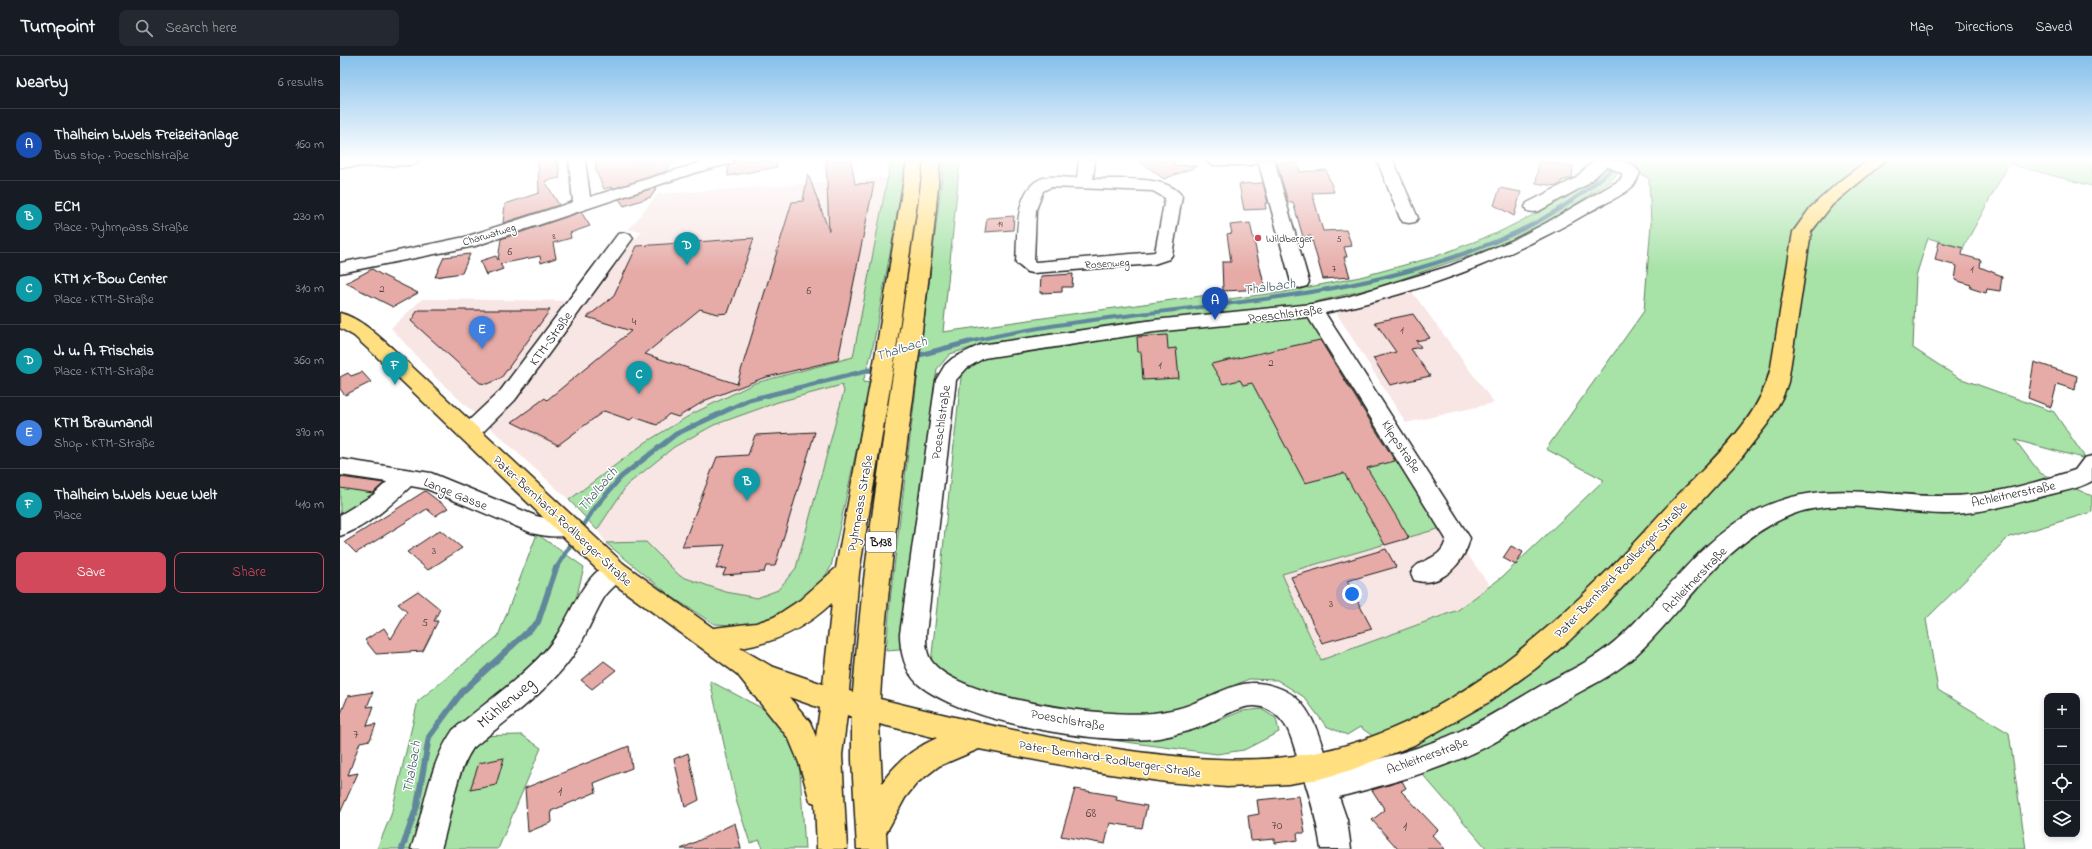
<!DOCTYPE html>
<meta charset="utf-8">
<style>
body{margin:0;font-family:"Indie Flower",sans-serif;background:#242831;color:#f1f3f6}
.controls{position:absolute;right:12px;bottom:12px;display:grid;overflow:hidden;border-radius:8px;box-shadow:0 2px 6px #0003}
.controls button{width:36px;height:36px;display:grid;place-items:center;padding:0;border:0;border-bottom:1px solid #363941;background:#171b24;color:#f1f3f6;font:20px sans-serif}
.you{position:absolute;left:1012px;top:538px;width:14px;height:14px;margin:-10px;border:3px solid #fff;border-radius:50%;background:#1a73e8;box-shadow:0 0 0 6px #1a73e833}
.badge{display:grid;place-items:center;width:26px;height:26px;border-radius:50%;background:#d1495b;color:#fff;font-size:13px;font-weight:700}
.pin{position:absolute;translate:-50% -33px;filter:drop-shadow(0 1px 2px #0008)}
.pin::after{content:'';position:absolute;top:21px;width:14px;height:12px;background:inherit;clip-path:polygon(0 0,100% 0,50% 100%)}
.list{margin:0;padding:0;list-style:none}
h2{display:flex;justify-content:space-between;align-items:center;height:52px;margin:0;padding:0 16px;font-size:17px}
h2 small{font-size:13px;font-weight:400;color:#9ea1a6}
.list li{display:grid;grid-template-columns:26px 1fr auto;gap:12px;align-items:center;box-sizing:border-box;height:72px;padding:0 16px;border-top:1px solid #363941}
.list b{display:block;font-size:15px;white-space:nowrap}
.list p{margin:0;font-size:13px;white-space:nowrap;color:#9ea1a6}
.list em{font-size:13px;font-style:normal;color:#9ea1a6}
.actions{display:flex;gap:8px;padding:12px 16px}
.actions a{flex:1;padding:9px 0;border:1px solid #d1495b;border-radius:8px;text-align:center;font-size:14px;color:#d1495b}
.actions .main{background:#d1495b;color:#fff}
.icon{flex:none;width:22px;height:22px;fill:none;stroke:currentColor;stroke-width:2;stroke-linecap:round;stroke-linejoin:round}
.map{position:relative;flex:none;width:1752px;height:793px;overflow:hidden}
header{display:flex;align-items:center;gap:24px;box-sizing:border-box;height:56px;padding:0 20px;background:#171b24;border-bottom:1px solid #363941}
header strong{font-size:19px}
nav{display:flex;gap:22px;margin-inline-start:auto;font-size:14px}
.search{width:280px;height:36px;background:#242831;display:flex;align-items:center;gap:10px;box-sizing:border-box;padding:0 14px;border-radius:8px;color:#9ea1a6;font-size:15px}
main{display:flex}
aside{flex:1;background:#171b24}
.map>svg:first-child{display:block}
</style>
<header>
<strong>Turnpoint</strong>
<div class="search"><svg class="icon" aria-label="search" viewBox="0 0 24 24"><circle cx="10" cy="10" r="6"/><path d="M15 15l6 6"/></svg>Search here</div>
<nav><a>Map</a><a>Directions</a><a>Saved</a></nav>
</header>
<main>
<aside>
<h2>Nearby<small>6 results</small></h2>
<ul class="list">
<li><span class="badge" style="background:#1a4fb4">A</span><div><b>Thalheim b.Wels Freizeitanlage</b><p>Bus stop · Poeschlstraße</p></div><em>160 m</em></li>
<li><span class="badge" style="background:#0f9aa8">B</span><div><b>ECM</b><p>Place · Pyhrnpass Straße</p></div><em>230 m</em></li>
<li><span class="badge" style="background:#0f9aa8">C</span><div><b>KTM X-Bow Center</b><p>Place · KTM-Straße</p></div><em>310 m</em></li>
<li><span class="badge" style="background:#0f9aa8">D</span><div><b>J. u. A. Frischeis</b><p>Place · KTM-Straße</p></div><em>360 m</em></li>
<li><span class="badge" style="background:#3f7fe0">E</span><div><b>KTM Braumandl</b><p>Shop · KTM-Straße</p></div><em>390 m</em></li>
<li><span class="badge" style="background:#0f9aa8">F</span><div><b>Thalheim b.Wels Neue Welt</b><p>Place</p></div><em>410 m</em></li>
</ul>
<div class="actions"><a class="main">Save</a><a>Share</a></div>
</aside>
<div class="map">
<svg width="1752" height="793" viewBox="0 0 1752 793">
<rect width="100%" height="100%" fill="#fff"/>
<filter id="ink" filterUnits="userSpaceOnUse"><feTurbulence type="fractalNoise" baseFrequency=".025" numOctaves="2"/><feDisplacementMap in="SourceGraphic" scale="8" xChannelSelector="R" yChannelSelector="G"/><feConvolveMatrix kernelMatrix="1 2 1 2 8 2 1 2 1" color-interpolation-filters="sRGB"/></filter>
<g filter="url(#ink)">
<path fill="#f8e6e5" d="M547,122l-34,179 -98,25 -77,41 -109,77 -132,-121 -46,-51 31,-29 160,2 60,-70 -14,-1 30,-36z
M1070,233l84,114 -88,20 -71,-112z
M502,329l3,6 -49,177 -18,22 -21,8 -31,-6 -46,-16 -34,-34 -40,1 -9,-13 30,-45 47,-38 40,-22 64,-23z
M1101,472l21,3 5,23 23,32 -32,24 -137,51 -39,-87z"/>
<path fill="#a7e2a7" stroke="#627f62" d="M551,104h16l-35,192 -9,30 8,1 -40,184 -18,27 -55,32 -44,-2 -42,-27 -66,-54 40,-1 34,34 46,16 31,6 21,-8 18,-22 48,-177 -2,-6 -64,17 -64,23 -40,22 -47,38 -30,45 -28,-30 77,-58 46,-28 63,-31 98,-26z
M604,104h16l-17,172 272,-38 6,6 63,-8 76,-15 74,-20 63,-24 46,-23 40,-23 23,-19 12,4 -7,9 -61,40 -41,21 -131,45 -80,19 -170,16 -144,22 -34,10 -13,15 -37,281 -14,1 5,-59z
M1278,104h474v26l-83,-22 -46,84 -35,-10 -12,38 -3,72 46,30 95,34 32,47 -71,-19 25,33 52,23v16l-83,25 -83,82 12,71 71,43 17,116h-539l-70,-81 -57,-41 -13,8 -21,-9 -22,-29 -27,-17 -28,-1 -80,34 -73,3 -146,-33 -19,-19 30,-287 -5,-1 25,-22 187,-24 140,-13 133,211 -159,46 39,86 137,-50 44,-33 102,-97 -58,-31 98,-138 7,-87 -2,-45z
M0,416l56,8 -56,38z
M197,478l47,33 -11,44 -39,54 -70,71 58,-1 19,13 -43,101h-121l14,-34 27,-114 80,-65z
M370,625l63,33 23,27 4,31 5,77h-43l-2,-9 -10,3 -13,-40z
M921,653l15,9 3,14 -35,18 -27,4 -114,-15 60,-3 35,-7 44,-18z"/>
<g fill="none" stroke-linecap="round" stroke-linejoin="round">
<path stroke="#60879b" stroke-width="4" d="M625,287c160,-39 327,-31 486,-85 64,-21 122,-50 170,-98"/>
<path stroke="#60879b" stroke-width="5" d="M572,301l57,-15
M239,476l14,-22 28,-33 55,-43 73,-34 129,-32
M216,513l18,-29"/>
<path stroke="#60879b" stroke-width="6" d="M62,793l15,-43 12,-69 33,-45 76,-70 18,-54"/>
</g>
<path fill="#e6aba7" stroke="#1c1c1c" d="M198,104h20l2,18 -15,3 14,24 -56,18 2,-19 34,-11z
M255,104h79l-7,11 -55,18 -1,-2 -7,2 -8,-18z
M395,104h41l1,7 -49,9v-10l5,-2z
M486,104h25l4,24 19,-1 -36,177 -75,18 -57,22 -28,17 -9,-3 -12,11 -23,-8 -4,3 -26,-9 -46,34 -46,-23 33,-24 2,2 84,-69 -44,-14 26,-20 24,-51 117,-8 -26,75 -11,1 -17,-5 -55,45 92,30 55,-182 11,-1 5,-27 21,57z
M798,104l36,1 -1,4 25,1 -34,13z
M1199,105l34,5 -1,12 -11,3v3l-5,2 -20,-3z
M957,106l3,10 26,-2 8,22 -22,1 11,38 23,-1 6,16 -8,1 3,10h-3l6,20 -27,2 -12,-43 -8,1 -10,-35h-5l-11,-39z
M923,127l5,20h-3l1,6 -22,1 -5,-26z
M317,131l-6,10 -27,9 -5,-7z
M1160,132l21,4 -7,24 -20,-11z
M241,156l9,14 -20,7 1,5 -18,5 3,15 -15,5 -1,-7 -40,8 3,5 -17,6 -6,-14 16,-5 2,4 3,-21z
M674,160l-1,14 -28,2 2,-14z
M910,167l15,66 -42,2 -1,-29h9l-4,-28 5,-1 -2,-8z
M1599,186l24,6 -1,7 19,5 -1,7 22,9 -2,15 -13,-2 -1,4 -16,-5 1,-3 -16,-5 2,-14 -22,-6z
M130,198l-8,19 -27,4 9,-20z
M32,213l8,5 38,19 -25,14 -47,-24z
M733,218l-1,13h-10v5l-22,1 1,-17z
M78,254h132l-49,68 -14,6 -7,-1 -69,-62z
M1073,258l17,24 -14,3 5,6 -10,2 19,27 -40,9 -17,-27 23,-6 -21,-30z
M827,279l1,14 8,-1 3,30 -36,2 -2,-28h-3l-1,-15z
M980,284l75,121 -28,7 42,70 -24,7 -41,-72 -39,10 -53,-100 -9,2 -3,-5 -17,4 -12,-20z
M1694,306l43,14 -2,14 -18,-6 -6,23 -23,-9z
M22,316l9,10 -26,13 -5,-6v-12l8,-4 3,3z
M475,376l-40,134h-9l-2,6 -41,3 3,-7 -10,1 9,-24 -43,2 35,-90 31,-2 7,-20z
M0,421l44,6 -11,10 -33,-5z
M85,435l23,17 -13,8 -8,-7 -71,44 -11,-11z
M100,474l22,18 -34,22 -21,-18z
M1171,490l12,6 -7,13 -13,-7z
M1046,493l10,18 -49,14 25,48 -50,14 -31,-66z
M78,535l22,18 -6,12h4l-15,30 -47,3 -11,-14 19,-12 7,11 16,-27 -9,-8z
M264,605l12,9 -24,19 -11,-9z
M33,636l-6,15 7,-1 -7,20 9,-2 -6,16 -10,2 -12,33 10,-2 -18,40v-97l8,-20z
M289,690l3,22 -38,15 2,9 -45,19 1,11 -24,10 -3,-44z
M348,697l11,47 -14,7 -11,-48z
M164,702l-8,27 -26,5 9,-27z
M1062,725l4,7 -5,3 37,39 -6,5 13,14h-47l-26,-29 13,-10 -13,-20z
M735,733l42,7 -1,4 31,6 -5,22 -32,-5 -5,21 -44,-8z
M959,740l6,37h-8l1,7 -23,3v-4l-24,2 -3,-25 11,-2 -2,-14z
M395,767l6,26h-60z"/>
<g fill="none" stroke-linecap="round" stroke-linejoin="round">
<defs>
<path id="minor" d="M0,104h79l-2,3 -6,2 -71,2z
M229,104h16l5,37 118,-37h26l-2,3 -38,10 -219,73 -135,27v-10l125,-26 108,-35z
M739,104h16l-2,19c24,1 74,-5 89,17l-10,59 -3,4 -15,5 -121,9 -6,-1 -11,-9c2,-27 -3,-81 32,-86 9,-1 19,1 29,1zM711,131l102,4 12,7 -10,54 -119,10 -2,-1 2,-51 7,-19z
M866,104h52l-2,3 -6,2h-36l-6,-2z
M918,104h16l35,122 -2,4 -7,2 -7,-2 -2,-4z
M1037,104h16l25,58 -3,4 -6,1 -6,-1 -3,-4z
M1255,104c16,0 35,-2 45,13 -2,4 -4,10 -7,13 -10,10 -30,18 -42,25 -83,49 -172,82 -266,102l145,225c-5,24 -29,51 -56,42l-3,-7c8,-17 30,-10 35,-34l-138,-222 -154,15 -170,26 -17,10 -11,12 -30,254c0,10 0,21 7,29 30,37 174,55 220,50 14,-2 28,-4 41,-10 35,-14 54,-30 92,-12 28,14 35,53 44,80 45,-11 90,-21 132,-41 28,-13 54,-30 80,-45 25,-13 51,-25 72,-43 49,-42 85,-104 145,-133 64,-31 122,-12 189,-13 42,0 87,-13 127,-26l9,-12 8,-2v25c-13,8 -33,11 -48,15 -32,8 -64,18 -97,18 -50,0 -108,-18 -156,1 -68,27 -106,95 -157,142 -21,19 -48,31 -72,45 -26,15 -51,32 -78,46 -46,23 -96,36 -145,49l8,23 4,29h-30c-4,-30 -12,-56 -22,-85 -3,-11 -6,-23 -11,-34 -4,-8 -12,-17 -21,-21 -21,-10 -43,8 -62,16 -15,6 -30,10 -46,13 -58,8 -196,-16 -241,-54 -13,-12 -18,-33 -18,-50l36,-254 9,-15 8,-7 27,-13 174,-25 159,-16 34,-7 103,-31 61,-25 35,-18 74,-43 3,-6 -16,-8 -21,19 -47,26 -6,1 -6,-1 -2,-4 2,-4 47,-24z
M284,177l6,1 3,4 -118,162 -37,37 -8,3 -8,-3 -3,-5 3,-5 39,-37 117,-156z
M0,403l91,14 105,43 14,3 18,-2 8,2 4,7 -4,7c-15,5 -28,4 -44,0l-105,-44 -16,-3c-20,19 -44,41 -71,50v-21l33,-20 14,-13 -47,-7z
M275,505l9,3 3,7c-5,10 -15,16 -22,25 -12,19 -19,42 -33,61 -25,35 -67,64 -99,91 -20,30 -21,67 -32,101h-30c14,-40 17,-83 42,-119 31,-26 77,-58 100,-89 19,-26 29,-69 62,-80z"/>
<path id="major" d="M567,104h16l-28,197 -36,216 -10,118 4,1c13,-178 49,-355 71,-532h16c-13,180 -50,358 -60,539 81,20 161,39 244,51 64,9 130,15 195,2 127,-26 239,-126 324,-219 17,-19 33,-37 51,-54 32,-33 66,-65 77,-112l22,-135 18,-25 30,-27 27,-20h18l-54,45 -21,27 -23,150 -5,14 -14,26 -28,36 -137,149 -35,34 -34,28 -46,33 -75,43 -63,25 -32,9 -31,5 -61,3 -61,-5 -63,-9 -124,-24 -40,17 -22,17 -12,15 -19,35 1,16h-30l-5,-89v-43l-5,-2 -5,40 5,94h-30l-2,-46 -5,-2 -11,-38 -10,-24 -52,-65 -131,-96 -228,-220 -24,-22 -14,-8v-15c20,5 37,22 52,35l232,216 89,64 43,-5 18,-6 26,-17 36,-32 39,-211zM492,547l-9,81 -52,-18 -31,-18c36,-5 65,-20 92,-45zM449,641l31,11 -4,29 -6,-15zM539,668l58,14c-23,10 -41,24 -55,45z"/>
</defs>
<use href="#minor" stroke="#1c1c1c" stroke-width="3"/>
<use href="#major" stroke="#1c1c1c" stroke-width="3"/>
<use href="#minor" fill="#fff" fill-rule="evenodd"/>
<use href="#major" fill="#ffdf80" fill-rule="evenodd"/>
</g>
</g>
<linearGradient id="sky" x2="0" y2="1"><stop stop-color="#84bfeb"/><stop offset="0.48" stop-color="#fff"/><stop offset="1" stop-color="#fff" stop-opacity="0"/></linearGradient>
<rect width="1752" height="215" fill="url(#sky)"/>
<circle fill="#d1495b" stroke="#fff" stroke-width="1.5" cx="918" cy="182" r="4"/>
<g text-anchor="middle" stroke-width="3" stroke-linejoin="round" paint-order="stroke">
<g font-size="9" fill="#4e403f">
<text x="660" y="171">19</text>
<text x="214" y="183">8</text>
<text x="999" y="186">5</text>
</g>
<g font-size="11" fill="#1c1c1c" stroke="#fff">
<text transform="translate(149 178) rotate(-17)" y="4">Charwatweg</text>
<text transform="translate(767 207) rotate(-4)" y="4">Rosenweg</text>
</g>
<g font-size="11" fill="#1c1c1c" stroke="#fff" text-anchor="start">
<text x="926" y="186">Wildberger</text>
</g>
<g font-size="11" fill="#4e403f">
<text x="170" y="199">6</text>
<text x="994" y="216">7</text>
<text x="1632" y="217">1</text>
<text x="42" y="236">2</text>
<text x="469" y="238">6</text>
<text x="294" y="269">4</text>
<text x="1062" y="278">1</text>
<text x="931" y="310">2</text>
<text x="820" y="313">1</text>
<text x="94" y="498">3</text>
<text x="991" y="551">3</text>
<text x="85" y="570">5</text>
</g>
<rect fill="#fff" stroke="#606060" stroke-width="1" x="526" y="476" width="30" height="20" rx="3"/>
<g font-size="12" font-weight="bold" fill="#1c1c1c">
<text x="541" y="490">B138</text>
</g>
<g font-size="13" fill="#1c1c1c" stroke="#fff">
<text transform="translate(945 257) rotate(-7)" y="5">Poeschlstraße</text>
<text transform="translate(210 282) rotate(-54)" y="5">KTM-Straße</text>
<text transform="translate(600 366) rotate(-82)" y="5">Poeschlstraße</text>
<text transform="translate(1062 390) rotate(57)" y="5">Klippstraße</text>
<text transform="translate(116 437) rotate(22)" y="5">Lange Gasse</text>
<text transform="translate(1673 437) rotate(-12)" y="5">Achleitnerstraße</text>
<text transform="translate(519 447) rotate(-80)" y="5">Pyhrnpass Straße</text>
<text transform="translate(223 464) rotate(43)" y="5">Pater-Bernhard-Rodlberger-Straße</text>
<text transform="translate(1280 513) rotate(-46)" y="5">Pater-Bernhard-Rodlberger-Straße</text>
<text transform="translate(1354 523) rotate(-46)" y="5">Achleitnerstraße</text>
<text transform="translate(728 663) rotate(10)" y="5">Poeschlstraße</text>
<text transform="translate(1087 699) rotate(-20)" y="5">Achleitnerstraße</text>
<text transform="translate(770 702) rotate(9)" y="5">Pater-Bernhard-Rodlberger-Straße</text>
</g>
<g font-size="13" fill="#4e403f">
<text x="16" y="682">7</text>
<text x="220" y="739">1</text>
<text x="751" y="761">68</text>
<text x="937" y="773">70</text>
<text x="1065" y="774">1</text>
</g>
<g font-size="14" font-style="italic" fill="#445b66" stroke="#fff">
<text transform="translate(929 230) rotate(-8)" y="5">Thalbach</text>
<text transform="translate(561 292) rotate(-18)" y="5">Thalbach</text>
<text transform="translate(257 433) rotate(-50)" y="5">Thalbach</text>
<text transform="translate(71 711) rotate(-80)" y="5">Thalbach</text>
</g>
<g font-size="16" fill="#1c1c1c" stroke="#fff">
<text transform="translate(165 646) rotate(-40)" y="6">Mühlenweg</text>
</g>
</g>
</svg>
<div class="controls">
<button>+</button>
<button>−</button>
<button><svg class="icon" aria-label="locate" viewBox="0 0 24 24"><circle cx="12" cy="12" r="6"/><path d="M12 2v4M12 18v4M2 12h4M18 12h4"/></svg></button>
<button><svg class="icon" aria-label="layers" viewBox="0 0 24 24"><path d="M12 4l9 5-9 5-9-5zM3 14l9 5 9-5"/></svg></button>
</div>
<div class="you"></div>
<div class="pin badge" style="left:875px;top:264px;background:#1a4fb4">A</div>
<div class="pin badge" style="left:407px;top:445px;background:#0f9aa8">B</div>
<div class="pin badge" style="left:299px;top:338px;background:#0f9aa8">C</div>
<div class="pin badge" style="left:347px;top:209px;background:#0f9aa8">D</div>
<div class="pin badge" style="left:142px;top:293px;background:#3f7fe0">E</div>
<div class="pin badge" style="left:55px;top:329px;background:#0f9aa8">F</div>
</div>
</main>
